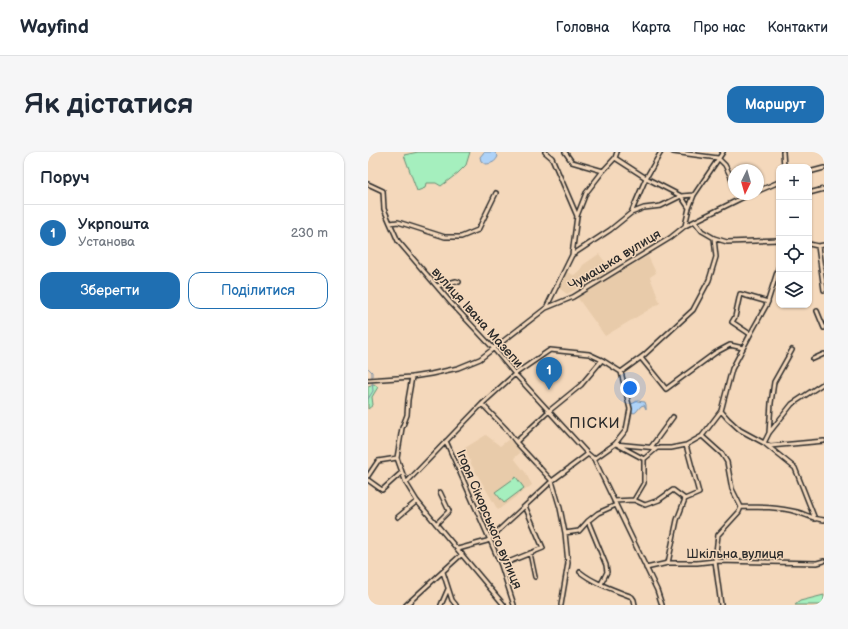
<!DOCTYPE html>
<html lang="uk">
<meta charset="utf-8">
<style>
body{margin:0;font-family:"Balsamiq Sans",sans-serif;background:#f6f6f7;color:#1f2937}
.controls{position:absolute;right:12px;top:12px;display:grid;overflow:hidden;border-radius:8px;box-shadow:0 1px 3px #0004}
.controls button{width:36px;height:36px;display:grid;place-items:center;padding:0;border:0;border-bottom:1px solid #e0e1e3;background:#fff;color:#1f2937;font:20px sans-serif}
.compass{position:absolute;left:360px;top:12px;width:36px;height:36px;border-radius:50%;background:#fff;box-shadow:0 1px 3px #0004;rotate:185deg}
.you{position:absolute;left:262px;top:236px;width:14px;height:14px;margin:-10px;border:3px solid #fff;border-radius:50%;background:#1a73e8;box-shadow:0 0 0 6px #1a73e833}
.badge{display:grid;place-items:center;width:26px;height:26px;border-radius:50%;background:#1f6fb2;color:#fff;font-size:13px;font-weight:700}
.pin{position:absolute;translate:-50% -33px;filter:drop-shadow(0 1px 2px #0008)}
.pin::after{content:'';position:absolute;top:21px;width:14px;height:12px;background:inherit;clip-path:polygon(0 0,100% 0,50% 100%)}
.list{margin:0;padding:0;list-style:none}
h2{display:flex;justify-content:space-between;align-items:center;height:52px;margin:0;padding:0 16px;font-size:17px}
h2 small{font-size:13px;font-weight:400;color:#747a83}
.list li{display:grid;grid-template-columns:26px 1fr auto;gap:12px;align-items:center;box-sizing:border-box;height:56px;padding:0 16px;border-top:1px solid #e0e1e3}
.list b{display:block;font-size:15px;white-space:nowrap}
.list p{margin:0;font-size:13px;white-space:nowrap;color:#747a83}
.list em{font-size:13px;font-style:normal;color:#747a83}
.actions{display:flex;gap:8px;padding:12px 16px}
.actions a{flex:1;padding:9px 0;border:1px solid #1f6fb2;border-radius:12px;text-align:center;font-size:14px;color:#1f6fb2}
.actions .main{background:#1f6fb2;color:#fff}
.icon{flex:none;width:22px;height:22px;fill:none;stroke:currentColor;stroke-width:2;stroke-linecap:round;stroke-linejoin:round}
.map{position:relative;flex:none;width:456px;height:453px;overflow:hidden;border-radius:12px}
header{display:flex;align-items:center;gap:24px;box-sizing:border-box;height:56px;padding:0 20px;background:#fff;border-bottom:1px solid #e0e1e3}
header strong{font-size:19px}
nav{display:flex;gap:22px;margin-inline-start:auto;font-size:14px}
.intro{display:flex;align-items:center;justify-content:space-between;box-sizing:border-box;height:96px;padding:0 24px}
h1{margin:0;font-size:28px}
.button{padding:10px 18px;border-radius:12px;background:#1f6fb2;color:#fff;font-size:14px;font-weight:700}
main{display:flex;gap:24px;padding:0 24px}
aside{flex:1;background:#fff;border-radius:12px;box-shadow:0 1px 3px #0004}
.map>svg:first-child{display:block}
</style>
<header>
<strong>Wayfind</strong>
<nav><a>Головна</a><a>Карта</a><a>Про нас</a><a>Контакти</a></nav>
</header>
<div class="intro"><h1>Як дістатися</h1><a class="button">Маршрут</a></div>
<main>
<aside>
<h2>Поруч<small></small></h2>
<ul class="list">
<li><span class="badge">1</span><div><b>Укрпошта</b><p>Установа</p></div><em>230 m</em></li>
</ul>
<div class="actions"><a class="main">Зберегти</a><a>Поділитися</a></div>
</aside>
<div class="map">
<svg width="456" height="453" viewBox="0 0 456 453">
<rect width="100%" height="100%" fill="#f4d8bb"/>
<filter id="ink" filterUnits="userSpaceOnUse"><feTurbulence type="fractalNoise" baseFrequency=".025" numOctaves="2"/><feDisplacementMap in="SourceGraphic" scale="8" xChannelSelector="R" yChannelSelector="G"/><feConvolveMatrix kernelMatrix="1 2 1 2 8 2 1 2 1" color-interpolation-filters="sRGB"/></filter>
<g filter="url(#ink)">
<path fill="#e8cbaa" d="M231,102l12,16 -44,24 -8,-6 7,-16 8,3 6,-5 3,-5z
M280,104l8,17 -6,4 10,26 -55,33 -28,-39z
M118,283l14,11 9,-7 10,10 -1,1 2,3 -6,5 11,14 7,13 -34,25 -27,-46 -6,-16z"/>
<path fill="#a5efbe" stroke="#688d74" d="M50,0h52l-4,13 -8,8 -17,13 -5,-3h-10l-1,5 -8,3 -13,-36z
M6,232l4,3 -6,10 1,8 -5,4v-23z
M148,325l8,11 -20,15 -9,-11z
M456,443v10h-29l5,-4z"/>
<path fill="#aed2f7" stroke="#7a8fa5" d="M116,0h10l4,4c-2,6 -7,8 -13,8l-4,-3 -1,-4z
M269,249l8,1 1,3v4l-2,-4 -3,1 -5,6 -2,1 -2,-1 -2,-7z"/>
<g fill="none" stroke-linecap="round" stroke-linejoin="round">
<path stroke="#7a8fa5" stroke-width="1" d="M0,216l4,4v6
M0,247l5,-8 -1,-10"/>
<defs>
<path id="minor" d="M177,0l7,6 25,58 -5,39 -26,53
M197,0l7,10 31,9
M305,0l45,6 7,7 9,18
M415,0l1,15
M247,6l31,20 35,18 8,12
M441,20l15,-4
M0,32l15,7 1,18 6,14
M390,39l21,-9
M128,41l-18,37 -17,7h-16l-47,-15 -8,1 8,18 53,62 43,46 21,25 73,80 6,5 63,131 5,15
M441,41l15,-4
M263,61l13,-5 17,-2 20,-10 13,-1
M209,64l9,-23 17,-22 12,-13 2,-6
M327,70l7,9 12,7 13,4 52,-2
M317,74l4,-18 5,-13 29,-43
M441,92l9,2 6,-1
M450,94l6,44
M204,103l38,-25 21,-17 15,-35 15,-26
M69,134l19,-5 3,1
M449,159l7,17
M382,182l-18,-12 3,-5 5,-23 28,8
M273,206l25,31 49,-36 15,-8 13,3
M445,207l11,-5
M253,220l22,-16 50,-46 16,-30 7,-23 -2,-19
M0,228l44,-3 19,-3 27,-6 22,-9 66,-51 27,-11 97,-59 15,-12 65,-32
M456,231l-32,21 -23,29 -5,10 6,3 54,-5
M114,252l25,26 9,12 36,39 8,27 5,25 3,30 -7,42
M353,259l7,8 12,11 24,13 31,25 20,51
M401,281l2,-30 3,-21 18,-32
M334,284l20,18 5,8 5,27 9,18 -2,5 -21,23 -3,26 6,44
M78,289l55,124 13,40
M148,290l33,-31 32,-26 21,-25
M247,292l42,4
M250,293l26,14
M283,295l22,-30
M0,324l10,-15 19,-3
M0,328l14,10 20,-18
M38,331l-9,-25 5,-30 5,-13 1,-15 4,-23
M266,348l11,5 14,-5 14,-10 12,9
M246,349l20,-1 10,-17v-24l13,-11h14l15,-3 16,-9 19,-25 11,-42 20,-38 15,-27 12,-38
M373,355c19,0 38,0 56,5 10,3 16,7 27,8
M30,365l19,-16
M220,369l18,44 1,7 -6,12
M68,372l13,-13 -9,-19
M197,381l14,-2 9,-10 10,-8 18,-8
M90,397l29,-8 65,-60 36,-27
M162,401l5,24
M300,411l9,-43 8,-21 14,-6 -13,-48
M133,413l42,-17 -18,-42
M278,416l22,-5h29l18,-2 102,2 7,-2
M75,420l9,28 4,5
M212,420c15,12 35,18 52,25l2,3 1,5
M38,453l56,-51
M73,453l7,-16
M136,453l-87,-104 -11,-18 76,-79 33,-30 35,-24 39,4 13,6 19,12 9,37 -4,21 -11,14 -21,15"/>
</defs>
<use href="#minor" stroke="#2b2b2b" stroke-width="6"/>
<use href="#minor" stroke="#f4d8bb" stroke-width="3"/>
</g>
</g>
<g text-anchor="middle" stroke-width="3" stroke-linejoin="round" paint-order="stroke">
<g font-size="13" fill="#2b2b2b" stroke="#f4d8bb">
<text transform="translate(246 107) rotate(-31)" y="5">Чумацька вулиця</text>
<text transform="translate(110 165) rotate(48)" y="5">вулиця Івана Мазепи</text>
<text transform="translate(122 367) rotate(67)" y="5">Ігоря Сікорського вулиця</text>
<text x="367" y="406">Шкільна вулиця</text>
</g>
<g font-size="15" letter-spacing="1" fill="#2b2b2b" stroke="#f4d8bb">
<text x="227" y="276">ПІСКИ</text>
</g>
</g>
</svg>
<div class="controls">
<button>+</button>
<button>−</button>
<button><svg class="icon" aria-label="locate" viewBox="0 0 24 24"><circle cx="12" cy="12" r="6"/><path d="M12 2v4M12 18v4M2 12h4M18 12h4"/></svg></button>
<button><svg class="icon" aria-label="layers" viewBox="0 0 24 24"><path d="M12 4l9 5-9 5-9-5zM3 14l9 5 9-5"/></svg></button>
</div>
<svg class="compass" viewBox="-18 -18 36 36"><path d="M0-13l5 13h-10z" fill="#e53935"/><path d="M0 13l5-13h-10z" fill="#747a83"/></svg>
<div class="you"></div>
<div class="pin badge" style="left:181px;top:238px">1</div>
</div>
</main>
